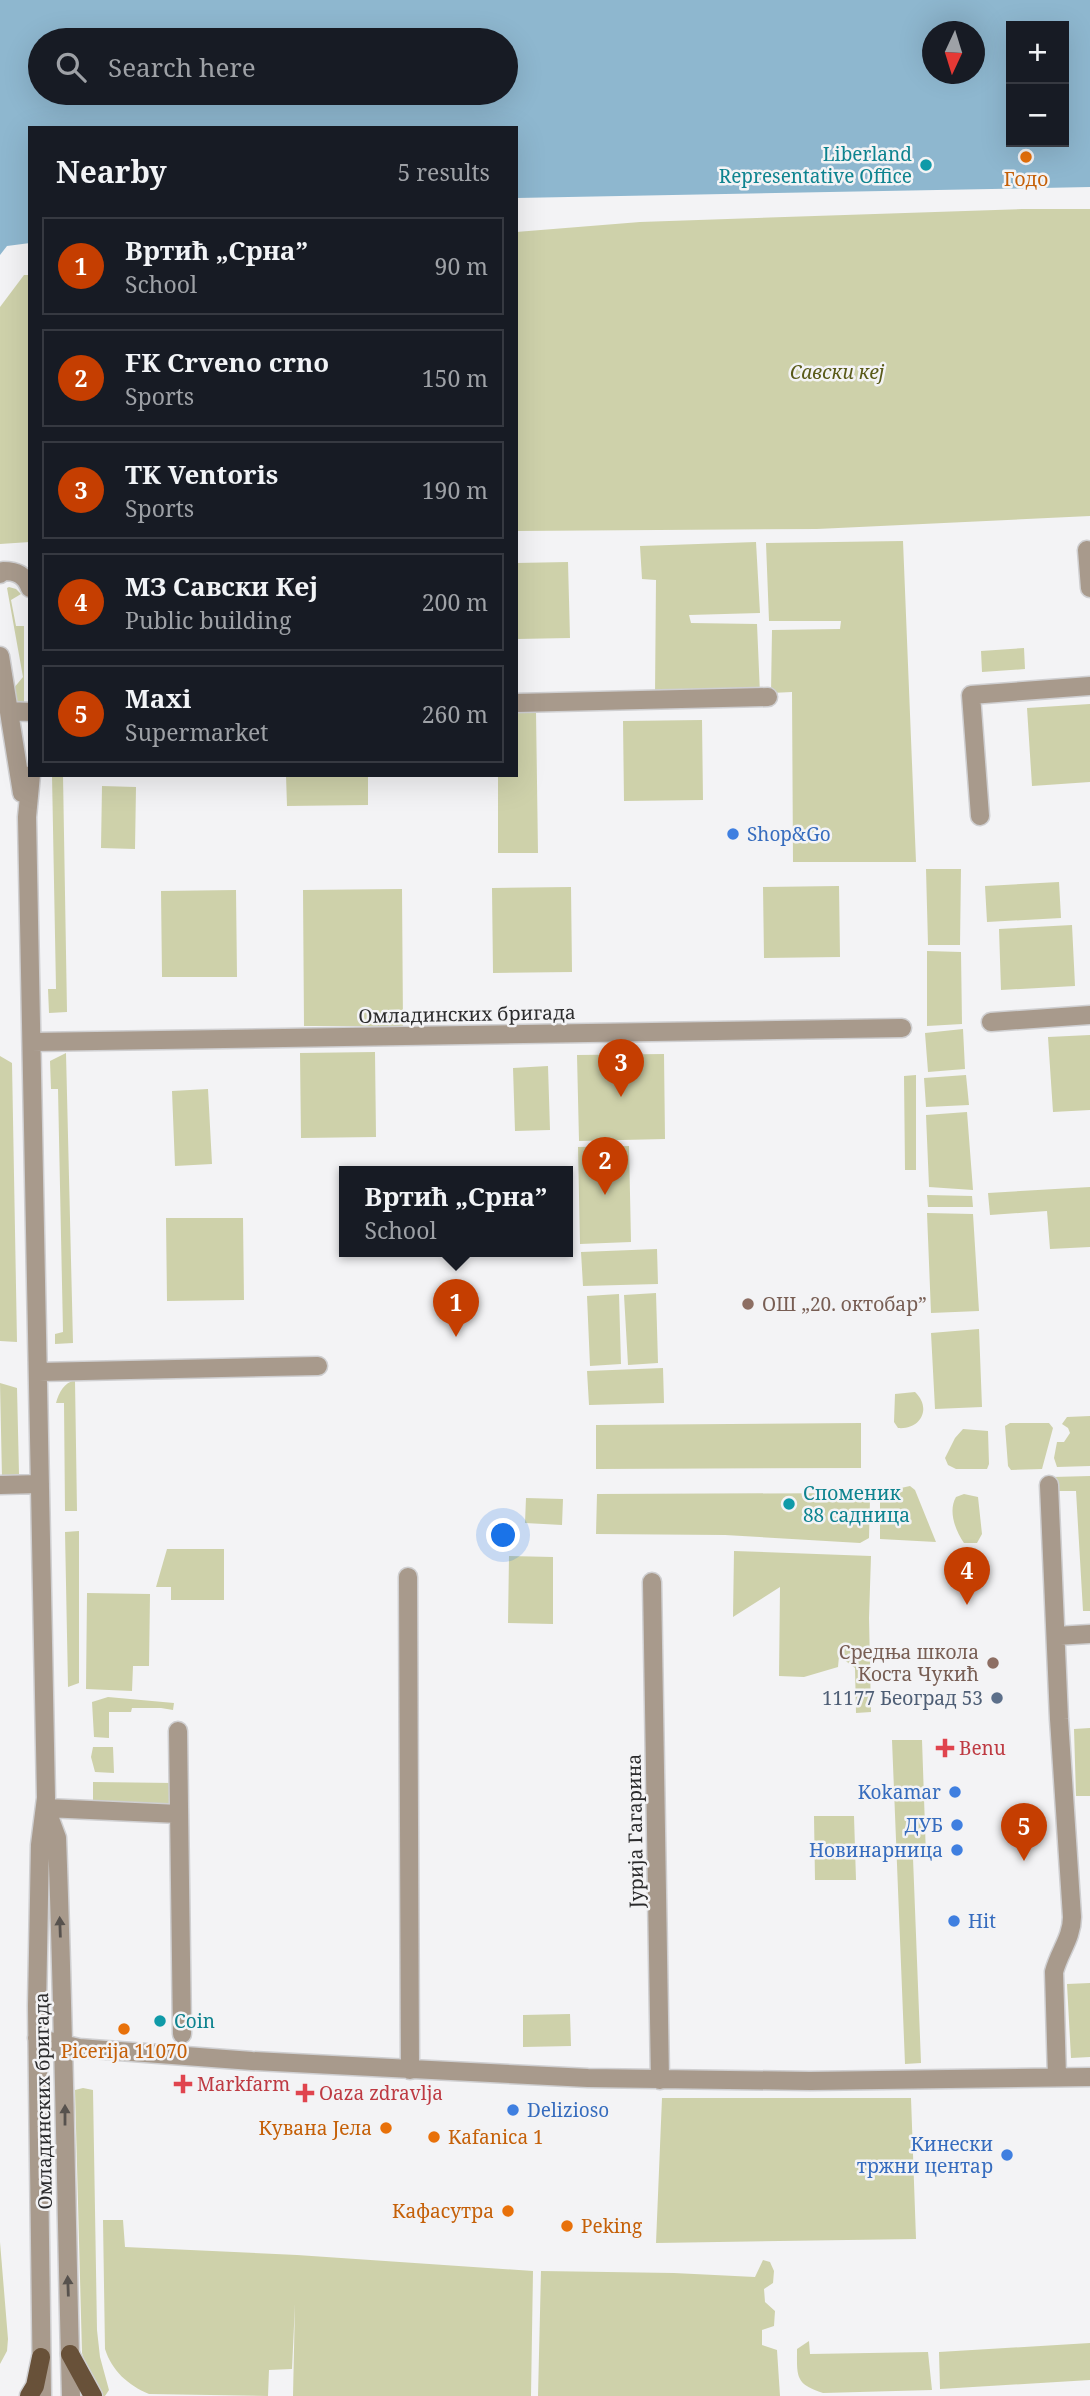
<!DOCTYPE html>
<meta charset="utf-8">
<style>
body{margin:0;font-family:"Noto Serif",serif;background:#20242c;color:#f1f3f6}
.controls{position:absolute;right:21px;top:21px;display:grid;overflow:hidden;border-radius:0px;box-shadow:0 7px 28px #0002}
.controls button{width:63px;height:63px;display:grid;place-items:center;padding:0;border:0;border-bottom:2px solid #363941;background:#171b24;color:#f1f3f6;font:35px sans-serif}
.compass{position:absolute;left:922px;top:21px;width:63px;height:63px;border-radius:50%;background:#171b24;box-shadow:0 7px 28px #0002;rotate:184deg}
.you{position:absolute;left:504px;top:1536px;width:24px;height:24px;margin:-18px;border:5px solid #fff;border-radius:50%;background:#1a73e8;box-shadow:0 0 0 10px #1a73e833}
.badge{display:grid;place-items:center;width:46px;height:46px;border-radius:50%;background:#c53e01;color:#fff;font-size:23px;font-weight:700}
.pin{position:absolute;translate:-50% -58px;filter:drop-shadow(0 2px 4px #0008)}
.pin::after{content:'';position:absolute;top:37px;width:24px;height:21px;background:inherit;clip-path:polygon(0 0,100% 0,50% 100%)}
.popup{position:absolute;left:339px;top:1166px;width:234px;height:91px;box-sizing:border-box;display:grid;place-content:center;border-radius:0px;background:#171b24;filter:drop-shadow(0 2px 5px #0005);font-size:23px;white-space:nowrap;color:#9ea1a6}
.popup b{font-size:26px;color:#f1f3f6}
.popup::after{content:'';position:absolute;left:50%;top:100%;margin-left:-14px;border:14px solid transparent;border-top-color:#171b24}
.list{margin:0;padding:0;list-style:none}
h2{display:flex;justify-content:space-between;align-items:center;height:91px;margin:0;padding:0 28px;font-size:30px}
h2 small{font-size:23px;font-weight:400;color:#9ea1a6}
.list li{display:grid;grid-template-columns:46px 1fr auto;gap:21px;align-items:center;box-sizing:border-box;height:98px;margin:0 14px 14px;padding:0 14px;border:2px solid #363941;border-radius:0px}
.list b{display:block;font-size:26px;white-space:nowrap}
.list p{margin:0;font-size:23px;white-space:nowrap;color:#9ea1a6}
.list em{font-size:23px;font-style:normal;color:#9ea1a6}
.icon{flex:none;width:38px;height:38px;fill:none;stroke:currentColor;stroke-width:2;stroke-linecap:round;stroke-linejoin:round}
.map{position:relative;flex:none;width:1090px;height:2396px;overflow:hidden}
.search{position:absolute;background:#171b24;box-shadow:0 7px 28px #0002;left:28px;top:28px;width:490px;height:77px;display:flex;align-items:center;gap:18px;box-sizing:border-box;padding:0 24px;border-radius:38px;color:#9ea1a6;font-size:26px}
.panel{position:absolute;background:#171b24;box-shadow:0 7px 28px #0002;left:28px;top:126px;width:490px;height:651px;border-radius:0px}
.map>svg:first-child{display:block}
</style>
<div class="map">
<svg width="1090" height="2396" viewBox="0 0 1090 2396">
<rect width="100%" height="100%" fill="#f3f3f5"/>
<path fill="#ced1aa" d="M1022,209h68v307l-273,13 -301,2v-299l124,-10z
M24,275h6v267l-30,2v-237z
M903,541l13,321h-123l-1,-170 -21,1 1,-63 68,-1 1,-8h-72l-3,-78z
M756,542l4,71 -71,2 2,8 66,1 3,70h-105l1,-114 -14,-1 -2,-33z
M568,562l2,76 -54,1v-76z
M9,587l7,2 5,5 -10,6 5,26h8v82h-6l-5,-19 10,-12 -16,-89z
M1024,648l1,21 -43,3 -1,-21z
M1090,704v78l-58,4 -5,-78z
M536,711l2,142h-40v-78h18v-63z
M702,720l1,80 -79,1 -1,-80z
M52,775h11l4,237 -18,1 -1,-24h8z
M286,775h82v30l-81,1z
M102,786l34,1 -1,62 -34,-1z
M926,869h35l-1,76h-32z
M1059,882l2,36 -74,4 -2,-36z
M839,886l1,71 -76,1 -1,-71z
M571,887l1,85 -79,1 -1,-85z
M402,889l1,137h-99l-1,-136z
M236,890l1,87h-75l-1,-86z
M1072,925l3,61 -74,4 -2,-61z
M927,951l34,1 1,72 -35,2z
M963,1029l2,40 -37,3 -3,-39z
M1090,1035v75l-37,2 -5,-75z
M375,1052l1,85 -75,1 -1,-85z
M66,1053l7,290 -18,1v-10l8,-2 -5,-243h-7l-1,-28z
M664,1054l1,85 -86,2 -2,-86z
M0,1056l12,7 5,279 -17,-1z
M548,1066l2,64 -35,1 -2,-63z
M916,1075v95h-11l-1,-94z
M966,1075l3,30 -43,2 -2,-29z
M208,1089l4,75 -37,2 -3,-75z
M967,1112l6,78 -44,-3 -3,-72z
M629,1146l2,96 -51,2 -2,-97z
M1090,1187v60l-40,2 -3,-38 -57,4 -2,-22z
M927,1195l45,1 1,11h-45z
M927,1213l46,1 6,97 -48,2z
M166,1218h77l1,82 -77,1z
M657,1249l1,35 -75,2 -2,-34z
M656,1293l2,70 -30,2 -4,-70z
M619,1294l2,70 -31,2 -3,-70z
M979,1329l3,78 -47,2 -4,-76z
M663,1368l1,35 -75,2 -2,-34z
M75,1380l2,131h-12l-1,-108h-8c3,-11 8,-20 19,-23z
M0,1383l17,5 2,86 -17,4z
M915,1392c17,16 6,38 -17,36l-4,-6 1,-28z
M1090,1416v50l-33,1 -3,-9 3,-16h7l6,-9 -2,-5 -6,-4 5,-7z
M861,1423v45l-265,1v-44z
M1010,1423h39l4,5 -11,41 -31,1 -3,-4 -3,-40z
M963,1429l25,2 1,33 -2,5h-31l-8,-4 -3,-7 10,-20z
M1090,1476v135h-7l-7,-120h-18l-1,-11h-5v-3z
M910,1486l5,4 21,52 -56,-3v-43l3,-4z
M862,1493l8,6 -1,39 -9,5 -135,-8 -129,-1 1,-40z
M964,1494l14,3 4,37 -5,9h-13c-9,-13 -16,-32 -8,-46z
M526,1498l37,1 -1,26 -37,-2z
M79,1531v152l-11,4 -3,-155z
M167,1549h57v51h-53v-13h-15z
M734,1551l137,5 -2,62 2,94 -15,1 -1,-45 -16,-12 -1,11 -34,10 -25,-1 1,-89 -47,30z
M509,1556l44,1v67l-45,-1z
M87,1593l63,1 -1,72h-16l-1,25 -46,-2z
M108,1697l66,6 -1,7 -12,-2h-29l-1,4h-22v26l-15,-1 -2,-35z
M1090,1728v68h-14l-2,-67z
M892,1740h30l4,116 -13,2 8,205 -16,1z
M93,1747h20l1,26 -19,-1 -4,-15z
M93,1782l81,1v26l-81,-2z
M814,1816h40l2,64h-41z
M1090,1983v74l-19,1 -4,-74z
M570,2014l1,32 -48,1v-32z
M83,2088l10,2 4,240 3,27 9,33 -4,6h-6l-9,-16 -8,-27 -7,-263z
M662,2098h249l5,141 -260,4z
M103,2220h20l2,27 172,8 236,16 -2,125h-238l2,-92 -3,65 -23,1 -1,26 -119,-2c-21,-9 -37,-23 -44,-45z
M0,2242l8,97 -1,12 -7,13z
M763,2260l7,2 4,9 -1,12 -9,6 1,13 10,9 -1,15 -12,4v15l15,5 3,46h-242l3,-125 133,2 81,4z
M809,2341l1,13 118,-2 4,38 -109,3c-28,-9 -26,-16 -26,-44z
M1090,2343v37l-150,9 -1,-37z"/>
<path fill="#8eb7cf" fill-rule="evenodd" d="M0,0h1090v187l-574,11v-70h-486v115l-23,3 -7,9zM1011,26h53v116h-53zM932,32h42v42h-42zM40,40h466v53h-466z"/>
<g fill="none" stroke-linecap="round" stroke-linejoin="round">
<defs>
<path id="minor" d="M1087,550l3,38
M0,574l3,-3c14,0 22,4 27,17
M0,656l22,137
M516,703l252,-6
M9,711l21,1
M31,775l-4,42 19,981 -6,47 -3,161 5,390
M980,816l-9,-121 119,-9
M991,1022l99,-7
M32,1042l870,-14
M38,1372l280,-6
M0,1485l40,-1
M1049,1485l10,234 13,198c0,21 -13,35 -18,55l3,105
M408,1577l2,493
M652,1582l8,498
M1056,1636l34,-2
M178,1731l4,303
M46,1808l133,6
M47,1811l10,27c7,186 9,372 14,558
M37,2038l42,10 173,13 336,17 222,3 280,-4"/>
<path id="major" d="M70,2354l23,42
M29,2396l6,-10 6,-29"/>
</defs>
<use href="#minor" stroke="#cfcfd1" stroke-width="21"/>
<use href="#major" stroke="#cfcfd1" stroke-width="21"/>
<use href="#minor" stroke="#a89a8c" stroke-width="18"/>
<use href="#major" stroke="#685139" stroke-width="18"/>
</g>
<defs><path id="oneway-solid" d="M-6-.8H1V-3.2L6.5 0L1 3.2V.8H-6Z" transform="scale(1.75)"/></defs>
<g fill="#57524e">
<use href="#oneway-solid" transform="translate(60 1927) rotate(-92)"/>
<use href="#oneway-solid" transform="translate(65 2115) rotate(-90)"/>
<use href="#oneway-solid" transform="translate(68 2286) rotate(-92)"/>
</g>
<g fill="#e8710a" stroke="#f3f3f5" stroke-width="2.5">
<circle cx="1026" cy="157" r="7"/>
<circle cx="124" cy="2029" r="7"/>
<circle cx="386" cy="2128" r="7"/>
<circle cx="434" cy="2137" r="7"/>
<circle cx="508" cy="2211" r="7"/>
<circle cx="567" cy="2226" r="7"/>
</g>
<g fill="#0f9aa8" stroke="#f3f3f5" stroke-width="2.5">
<circle cx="926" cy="165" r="7"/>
<circle cx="789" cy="1504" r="7"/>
<circle cx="160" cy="2021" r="7"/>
</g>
<g fill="#3f7fe0" stroke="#f3f3f5" stroke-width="2.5">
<circle cx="733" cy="834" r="7"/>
<circle cx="955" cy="1792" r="7"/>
<circle cx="957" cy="1825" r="7"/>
<circle cx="957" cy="1850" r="7"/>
<circle cx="954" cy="1921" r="7"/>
<circle cx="513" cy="2110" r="7"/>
<circle cx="1007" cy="2155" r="7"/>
</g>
<g fill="#8d6e63" stroke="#f3f3f5" stroke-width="2.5">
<circle cx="748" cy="1304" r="7"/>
<circle cx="993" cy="1663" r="7"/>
</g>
<circle fill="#5c6f8a" stroke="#f3f3f5" stroke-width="2.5" cx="997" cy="1698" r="7"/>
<g fill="#e0444e" stroke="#f3f3f5" stroke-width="2.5">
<path d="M941.5 1737.5h7v7h7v7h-7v7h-7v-7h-7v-7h7z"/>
<path d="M179.5 2073.5h7v7h7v7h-7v7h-7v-7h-7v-7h7z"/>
<path d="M301.5 2082.5h7v7h7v7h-7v7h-7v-7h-7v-7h7z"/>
</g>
<g text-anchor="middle" stroke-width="5" stroke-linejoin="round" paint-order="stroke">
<g font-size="19" fill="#0d838f" stroke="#f3f3f5" text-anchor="start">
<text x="912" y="161" text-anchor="end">Liberland<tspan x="912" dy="22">Representative Office</tspan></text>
<text x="803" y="1500">Споменик<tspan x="803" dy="22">88 садница</tspan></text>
<text x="174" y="2028">Coin</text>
</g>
<g font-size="19" fill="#c56008" stroke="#f3f3f5">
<text x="1026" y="186">Годо</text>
<text x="124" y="2058">Picerija 11070</text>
<text x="372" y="2135" text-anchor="end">Кувана Јела</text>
<text x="448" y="2144" text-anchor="start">Kafanica 1</text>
<text x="494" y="2218" text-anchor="end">Кафасутра</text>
<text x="581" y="2233" text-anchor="start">Peking</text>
</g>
<g font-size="19" font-style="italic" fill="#595a19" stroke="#f3f3f5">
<text x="837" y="379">Савски кеј</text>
</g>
<g font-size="19" fill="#366cbe" stroke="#f3f3f5" text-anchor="end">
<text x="747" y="841" text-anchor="start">Shop&amp;Go</text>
<text x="941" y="1799">Kokamar</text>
<text x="943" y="1832">ДУБ</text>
<text x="943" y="1857">Новинарница</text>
<text x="968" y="1928" text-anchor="start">Hit</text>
<text x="527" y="2117" text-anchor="start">Delizioso</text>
<text x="993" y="2151">Кинески<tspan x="993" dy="22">тржни центар</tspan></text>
</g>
<g font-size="19" fill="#2b2b2c" stroke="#f3f3f5">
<text transform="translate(467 1014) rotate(-1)" y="7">Омладинских бригада</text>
<text transform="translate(635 1831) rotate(-91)" y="7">Јурија Гагарина</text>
<text transform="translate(43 2101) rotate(-91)" y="7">Омладинских бригада</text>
</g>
<g font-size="19" fill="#785e54" stroke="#f3f3f5" text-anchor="start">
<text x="762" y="1311">ОШ „20. октобар”</text>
<text x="979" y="1659" text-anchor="end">Средња школа<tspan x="979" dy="22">Коста Чукић</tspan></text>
</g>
<g font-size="19" fill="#4e5e75" stroke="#f3f3f5" text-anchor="end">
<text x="983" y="1705">11177 Београд 53</text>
</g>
<g font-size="19" fill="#be3a42" stroke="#f3f3f5" text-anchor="start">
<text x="959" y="1755">Benu</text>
<text x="197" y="2091">Markfarm</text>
<text x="319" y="2100">Oaza zdravlja</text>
</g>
</g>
</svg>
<div class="controls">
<button>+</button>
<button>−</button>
</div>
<svg class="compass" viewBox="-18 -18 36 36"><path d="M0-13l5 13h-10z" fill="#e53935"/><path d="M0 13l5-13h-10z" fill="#9ea1a6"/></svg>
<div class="you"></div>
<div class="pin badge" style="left:456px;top:1337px">1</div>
<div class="popup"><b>Вртић „Срна”</b>School</div>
<div class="pin badge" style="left:605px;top:1195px">2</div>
<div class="pin badge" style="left:621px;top:1097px">3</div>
<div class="pin badge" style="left:967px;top:1605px">4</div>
<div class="pin badge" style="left:1024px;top:1861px">5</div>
<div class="search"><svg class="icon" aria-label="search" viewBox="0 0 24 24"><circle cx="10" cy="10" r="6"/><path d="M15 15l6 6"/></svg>Search here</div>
<section class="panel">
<h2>Nearby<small>5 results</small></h2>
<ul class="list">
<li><span class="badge">1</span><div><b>Вртић „Срна”</b><p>School</p></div><em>90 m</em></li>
<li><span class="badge">2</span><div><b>FK Crveno crno</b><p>Sports</p></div><em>150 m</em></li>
<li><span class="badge">3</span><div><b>TK Ventoris</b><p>Sports</p></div><em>190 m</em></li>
<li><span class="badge">4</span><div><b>МЗ Савски Кеј</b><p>Public building</p></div><em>200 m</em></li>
<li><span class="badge">5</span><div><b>Maxi</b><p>Supermarket</p></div><em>260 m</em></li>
</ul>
</section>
</div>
